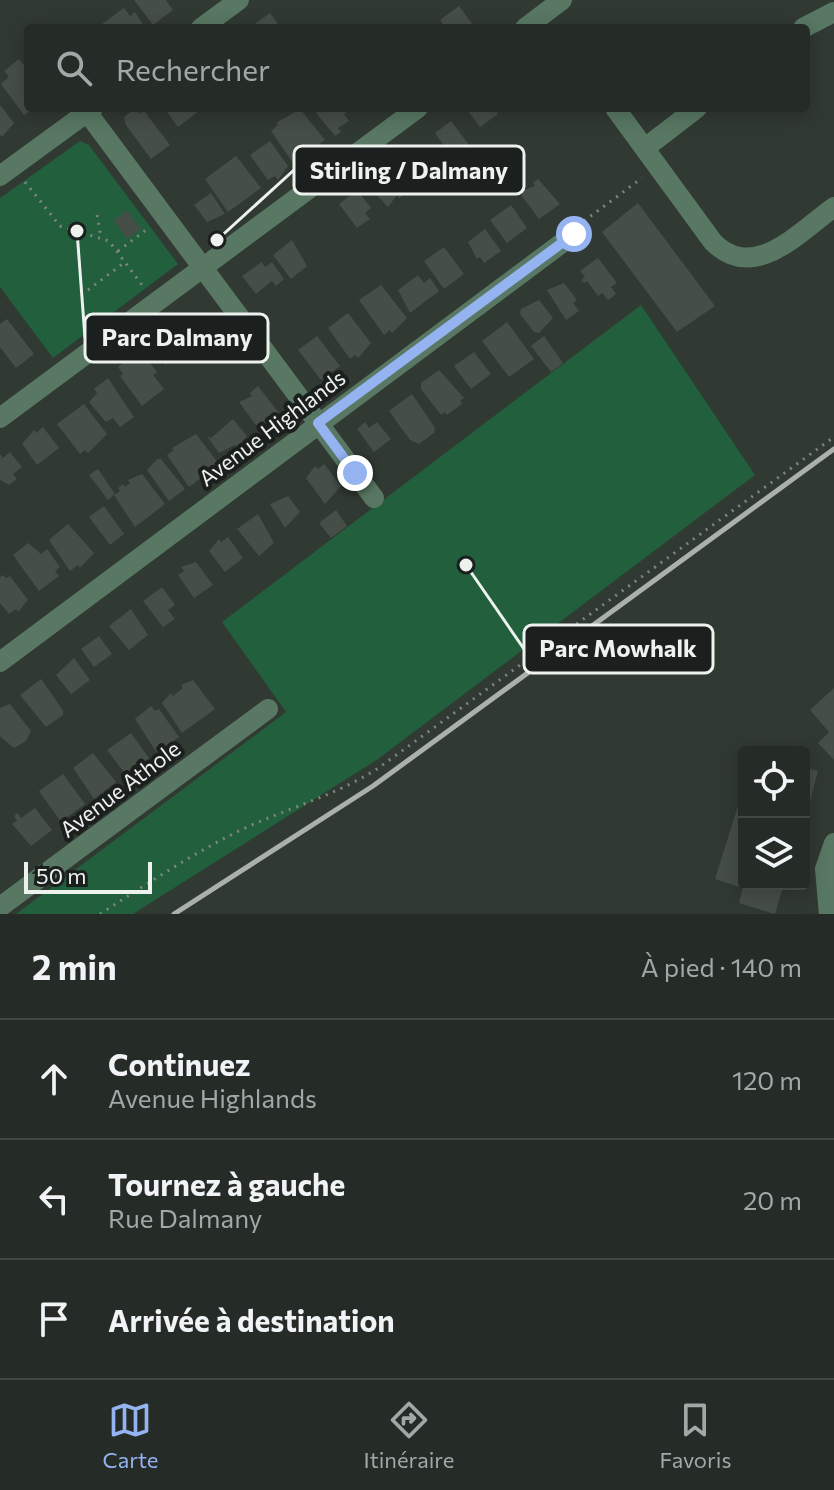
<!DOCTYPE html>
<html lang="fr">
<meta charset="utf-8">
<style>
body{margin:0;font-family:Commissioner,sans-serif;background:#313732;color:#f1f3f6}
.controls{position:absolute;right:24px;bottom:24px;display:grid;overflow:hidden;border-radius:8px;box-shadow:0 4px 20px #0003}
.controls button{width:72px;height:72px;display:grid;place-items:center;padding:0;border:0;border-bottom:2px solid #424743;background:#252b26;color:#f1f3f6;font:40px sans-serif}
.scale{position:absolute;left:24px;bottom:20px;width:128px;box-sizing:border-box;padding-left:8px;border:4px solid #edf2ef;border-top:0;font-size:22px;line-height:28px;white-space:nowrap;color:#edf2ef;-webkit-text-stroke:6px #1b1f1d;paint-order:stroke}
.stop{position:absolute;width:24px;height:24px;margin:-18px;border:6px solid #95b2f1;border-radius:50%;background:#fff}
.stop.end{background:#95b2f1;border-color:#fff;box-shadow:0 2px 8px #0008}
.list{margin:0;padding:0;list-style:none}
h2{display:flex;justify-content:space-between;align-items:center;height:104px;margin:0;padding:0 32px;font-size:34px}
h2 small{font-size:26px;font-weight:400;color:#a3a7a7}
.list li{display:grid;grid-template-columns:52px 1fr auto;gap:24px;align-items:center;box-sizing:border-box;height:120px;padding:0 32px;border-top:2px solid #424743}
.list b{display:block;font-size:30px;white-space:nowrap}
.list p{margin:0;font-size:26px;white-space:nowrap;color:#a3a7a7}
.list em{font-size:26px;font-style:normal;color:#a3a7a7}
.icon{flex:none;width:44px;height:44px;fill:none;stroke:currentColor;stroke-width:2;stroke-linecap:round;stroke-linejoin:round}
.map{position:relative;flex:none;width:834px;height:914px;overflow:hidden}
.search{position:absolute;background:#252b26;box-shadow:0 4px 20px #0003;left:24px;right:24px;top:24px;height:88px;display:flex;align-items:center;gap:20px;box-sizing:border-box;padding:0 28px;border-radius:8px;color:#a3a7a7;font-size:30px}
.sheet{height:464px;background:#252b26}
nav{display:flex;justify-content:space-around;align-items:center;box-sizing:border-box;height:112px;border-top:2px solid #424743;background:#252b26;font-size:22px;color:#a3a7a7}
nav a{display:grid;justify-items:center;gap:4px}
nav .on{color:#95b2f1}
.map>svg:first-child{display:block}
</style>
<div class="map">
<svg width="834" height="914" viewBox="0 0 834 914">
<rect width="100%" height="100%" fill="#313933"/>
<path fill="#215f3d" d="M80,141l9,4 89,119 -125,94 -53,-71v-89z
M641,305l114,170 -377,284 -245,155h-117l270,-202 -64,-90z"/>
<path fill="#464e48" d="M134,0h32l7,10 -20,15z
M459,6l14,19 -27,3 -6,-8z
M124,8l6,8 5,-4 9,14 -39,2 -3,-4z
M270,13l11,15h-32z
M19,59l9,11v38h6l-10,7 -23,-31 8,-7 -5,-6z
M0,105l14,18 -12,14 -2,-2z
M136,108l4,6 4,-3 26,34 -19,14 -25,-34 -2,-8z
M168,108h28l3,3 -21,16 -11,-15z
M323,108h30l-9,6 5,7 -11,7 3,4 -6,4 -19,-23z
M466,108h27l5,6 -18,13z
M300,109l25,31 -32,23 -22,-32 7,-6 -2,-2z
M451,121l22,29 -17,13 -21,-30z
M270,141l18,25 -10,14 -3,-4 -7,4 -18,-25z
M418,146l17,27 -14,5 2,3 -5,4 -20,-24z
M236,156l25,32 -33,24 -23,-33z
M387,169l17,26 -5,3 -2,-3 -9,12 -21,-23z
M538,179l22,25 -21,15 -17,-23v-5l13,-5 -2,-3z
M357,190l14,18 -6,5 5,6 -13,9 -18,-24z
M211,193l14,21 -18,8 -13,-17z
M638,203l77,103 -38,26 -75,-100z
M511,205l16,23 -20,15 -17,-23z
M127,210l14,19 -14,10 -13,-18z
M485,229l16,22 -17,12 -4,-6 -3,2 -9,-17z
M292,240l15,26 -16,13 -18,-24z
M444,247l20,27 -20,15 -20,-28z
M598,258l19,25 -6,4 5,7 -8,6 -6,-7 -4,3 -11,-15 -3,2 -3,-3 4,-3 -5,-6z
M262,262l3,5 7,-5 12,17 -8,7 -4,-5 -16,13 -14,-18z
M418,275l6,8 6,-5 9,13 -29,22 -12,-23z
M564,283l13,17 -4,3 6,8 -13,9 -19,-30z
M381,285l26,33 -15,15 -2,-3 -6,5 -25,-35z
M539,300l14,18 -14,15 -5,-1 -14,-18 1,-5z
M201,312l21,29 -18,12 -20,-28z
M348,313l23,30 -13,15 -3,-3 -5,4 -22,-31z
M7,319l27,35 -18,14 -16,-21v-23z
M507,322l27,37 -25,18 -27,-36z
M171,335l12,17 -18,13 -12,-17z
M317,336l23,30 -19,14 -23,-30z
M544,336l19,27 -12,9 -20,-26z
M140,350l17,22 -4,3 11,14 -22,17 -22,-30 3,-2 -5,-7z
M474,352l17,22 -20,15 -17,-23z
M439,370l25,28 -4,3 2,3 -15,11 -2,-3 -4,3 -20,-26v-6z
M108,378l26,39 -14,10 -7,-9 -7,4 -17,-20 8,-9 -3,-4z
M258,386l20,26 -6,5 2,3 -16,8 -19,-26 13,-6 -2,-3z
M412,394l23,34 -1,5 -15,11 -9,-4 -21,-29z
M84,404l23,30 -19,19 -3,-3 -5,4 -23,-30z
M233,419l14,17 -10,12 -2,-3 -16,8 -12,-17 4,2z
M365,422l4,6 8,-6 14,17 -17,13 -17,-23z
M43,427l16,21 -22,17 -15,-21 12,-14 2,3z
M196,434l23,30 -30,23 -22,-32 7,-5 -2,-2z
M10,452l12,15 -9,7 4,5 -8,6 -9,-5v-26l3,4z
M157,459h4l24,30 -16,12 -22,-31z
M324,464l17,22 -16,18 -19,-26 9,-12 3,3z
M98,469l17,25 -7,6 -19,-25z
M142,474l23,30 -30,23 -21,-32 6,-4 -2,-3 5,-4 2,3 5,-4 -2,-3z
M288,496l12,16 -15,16 -15,-24z
M104,506l20,28 -14,11 -21,-28z
M336,510l11,16 -16,12 -12,-15z
M258,514l16,29 -15,13 -22,-27z
M68,524l26,29 -14,15 -2,-3 -8,6 -21,-31z
M228,537l15,21 -18,14 -16,-21 10,-12 2,3z
M28,543l13,11 6,-5 13,18 -5,4 4,5 -20,15 -26,-36z
M196,562l17,23 -19,13 -16,-23 6,-4 -3,-4z
M3,575l3,3 4,-2 18,24 -10,12 -2,-3 -7,5 -9,-11v-26z
M162,587l13,18 -7,5 7,9 -12,8 -20,-26z
M131,609l17,26 -19,15 -20,-24z
M99,636l13,18 -18,13 -13,-18z
M74,658l16,22 -19,14 -15,-19z
M41,679l22,31v5l-17,12 -26,-32z
M193,680l22,29 -33,24 -20,-30 9,-10 2,3 10,-8 -2,-3z
M834,688v72l-16,-17 11,-11 -19,-22z
M10,704l21,27 -5,10 -12,7 -14,-12v-28z
M151,706l4,5 4,-2 20,28 -22,16 -22,-34z
M131,733l18,25 -22,18 -20,-26z
M93,753l23,29 -22,17 -21,-31z
M804,767l14,4 -9,34 -5,-2z
M63,774l22,30 -24,18 -22,-31z
M743,790l1,94h40l-9,30 -36,-11 4,-15 -28,-9z
M35,808l17,22 -21,16 -19,-22 5,-3 -3,-5 4,-3 3,5z"/>
<g fill="none" stroke-linecap="round" stroke-linejoin="round">
<path stroke="#7f8681" stroke-width="3" stroke-dasharray="2 6" stroke-linecap="butt" d="M25,182l35,44 49,15 36,48
M97,215l4,23
M584,221l58,-43
M118,251l32,-24
M88,290l37,-28
M100,914c47,-30 93,-61 143,-85 45,-21 91,-33 134,-60l457,-332"/>
<path stroke="#587863" stroke-width="20" d="M201,28l38,-28
M525,28l37,-28
M803,28l31,-16
M84,108l290,390
M615,108l98,134c41,41 85,-9 121,-35
M645,148l52,-40
M0,176l93,-68
M0,418l418,-310
M0,662l574,-428
M0,907l268,-198
M829,914l-4,-45 9,-26"/>
<path stroke="#aab0ac" stroke-width="5" d="M174,914l199,-128 461,-337"/>
</g>
<g fill="none" stroke-linecap="round" stroke-linejoin="round">
<path stroke="#95b2f1" stroke-width="10" d="M355,473l-37,-50 256,-189"/>
</g>
<g text-anchor="middle" stroke-width="8" stroke-linejoin="round" paint-order="stroke">
<g font-size="22" fill="#edf2ef" stroke="#1b1f1d">
<text transform="translate(272 428) rotate(-37)" y="8">Avenue Highlands</text>
<text transform="translate(120 789) rotate(-37)" y="8">Avenue Athole</text>
</g>
</g>
<path fill="none" stroke="#edf2ef" stroke-width="3" d="M217 240L294 170M77 231L85 338M466 565L524 649"/>
<g fill="#edf2ef" stroke="#1b1f1d" stroke-width="3">
<circle cx="217" cy="240" r="8"/>
<circle cx="77" cy="231" r="8"/>
<circle cx="466" cy="565" r="8"/>
</g>
<g fill="#1b1f1d" stroke="#edf2ef" stroke-width="3">
<rect x="294" y="146" width="230" height="48" rx="8"/>
<rect x="85" y="314" width="183" height="48" rx="8"/>
<rect x="524" y="625" width="189" height="48" rx="8"/>
</g>
<g font-size="24" text-anchor="middle" font-weight="bold" fill="#edf2ef">
<text x="409" y="179">Stirling / Dalmany</text>
<text x="177" y="346">Parc Dalmany</text>
<text x="618" y="657">Parc Mowhalk</text>
</g>
</svg>
<div class="controls">
<button><svg class="icon" aria-label="locate" viewBox="0 0 24 24"><circle cx="12" cy="12" r="6"/><path d="M12 2v4M12 18v4M2 12h4M18 12h4"/></svg></button>
<button><svg class="icon" aria-label="layers" viewBox="0 0 24 24"><path d="M12 4l9 5-9 5-9-5zM3 14l9 5 9-5"/></svg></button>
</div>
<div class="scale">50 m</div>
<div class="stop" style="left:574px;top:234px"></div>
<div class="stop end" style="left:355px;top:473px"></div>
<div class="search"><svg class="icon" aria-label="search" viewBox="0 0 24 24"><circle cx="10" cy="10" r="6"/><path d="M15 15l6 6"/></svg>Rechercher</div>
</div>
<section class="sheet">
<h2>2 min<small>À pied · 140 m</small></h2>
<ul class="list">
<li><svg class="icon" aria-label="ahead" viewBox="0 0 24 24"><path d="M12 20V5M6 11l6-6 6 6"/></svg><div><b>Continuez</b><p>Avenue Highlands</p></div><em>120 m</em></li>
<li><svg class="icon" aria-label="left" viewBox="0 0 24 24"><path d="M17 20v-9H6M10 6l-5 5 5 5"/></svg><div><b>Tournez à gauche</b><p>Rue Dalmany</p></div><em>20 m</em></li>
<li><svg class="icon" aria-label="arrive" viewBox="0 0 24 24"><path d="M6 21V4h12l-3 4 3 4H6"/></svg><div><b>Arrivée à destination</b></div></li>
</ul>
</section>
<nav>
<a class="on"><svg class="icon" aria-label="map" viewBox="0 0 24 24"><path d="M3 6l6-2 6 2 6-2v14l-6 2-6-2-6 2zM9 4v14M15 6v14"/></svg>Carte</a>
<a><svg class="icon" aria-label="directions" viewBox="0 0 24 24"><path d="M12 3l9 9-9 9-9-9zM9 14v-3h6M13 9l2 2-2 2"/></svg>Itinéraire</a>
<a><svg class="icon" aria-label="saved" viewBox="0 0 24 24"><path d="M7 4h10v16l-5-4-5 4z"/></svg>Favoris</a>
</nav>
